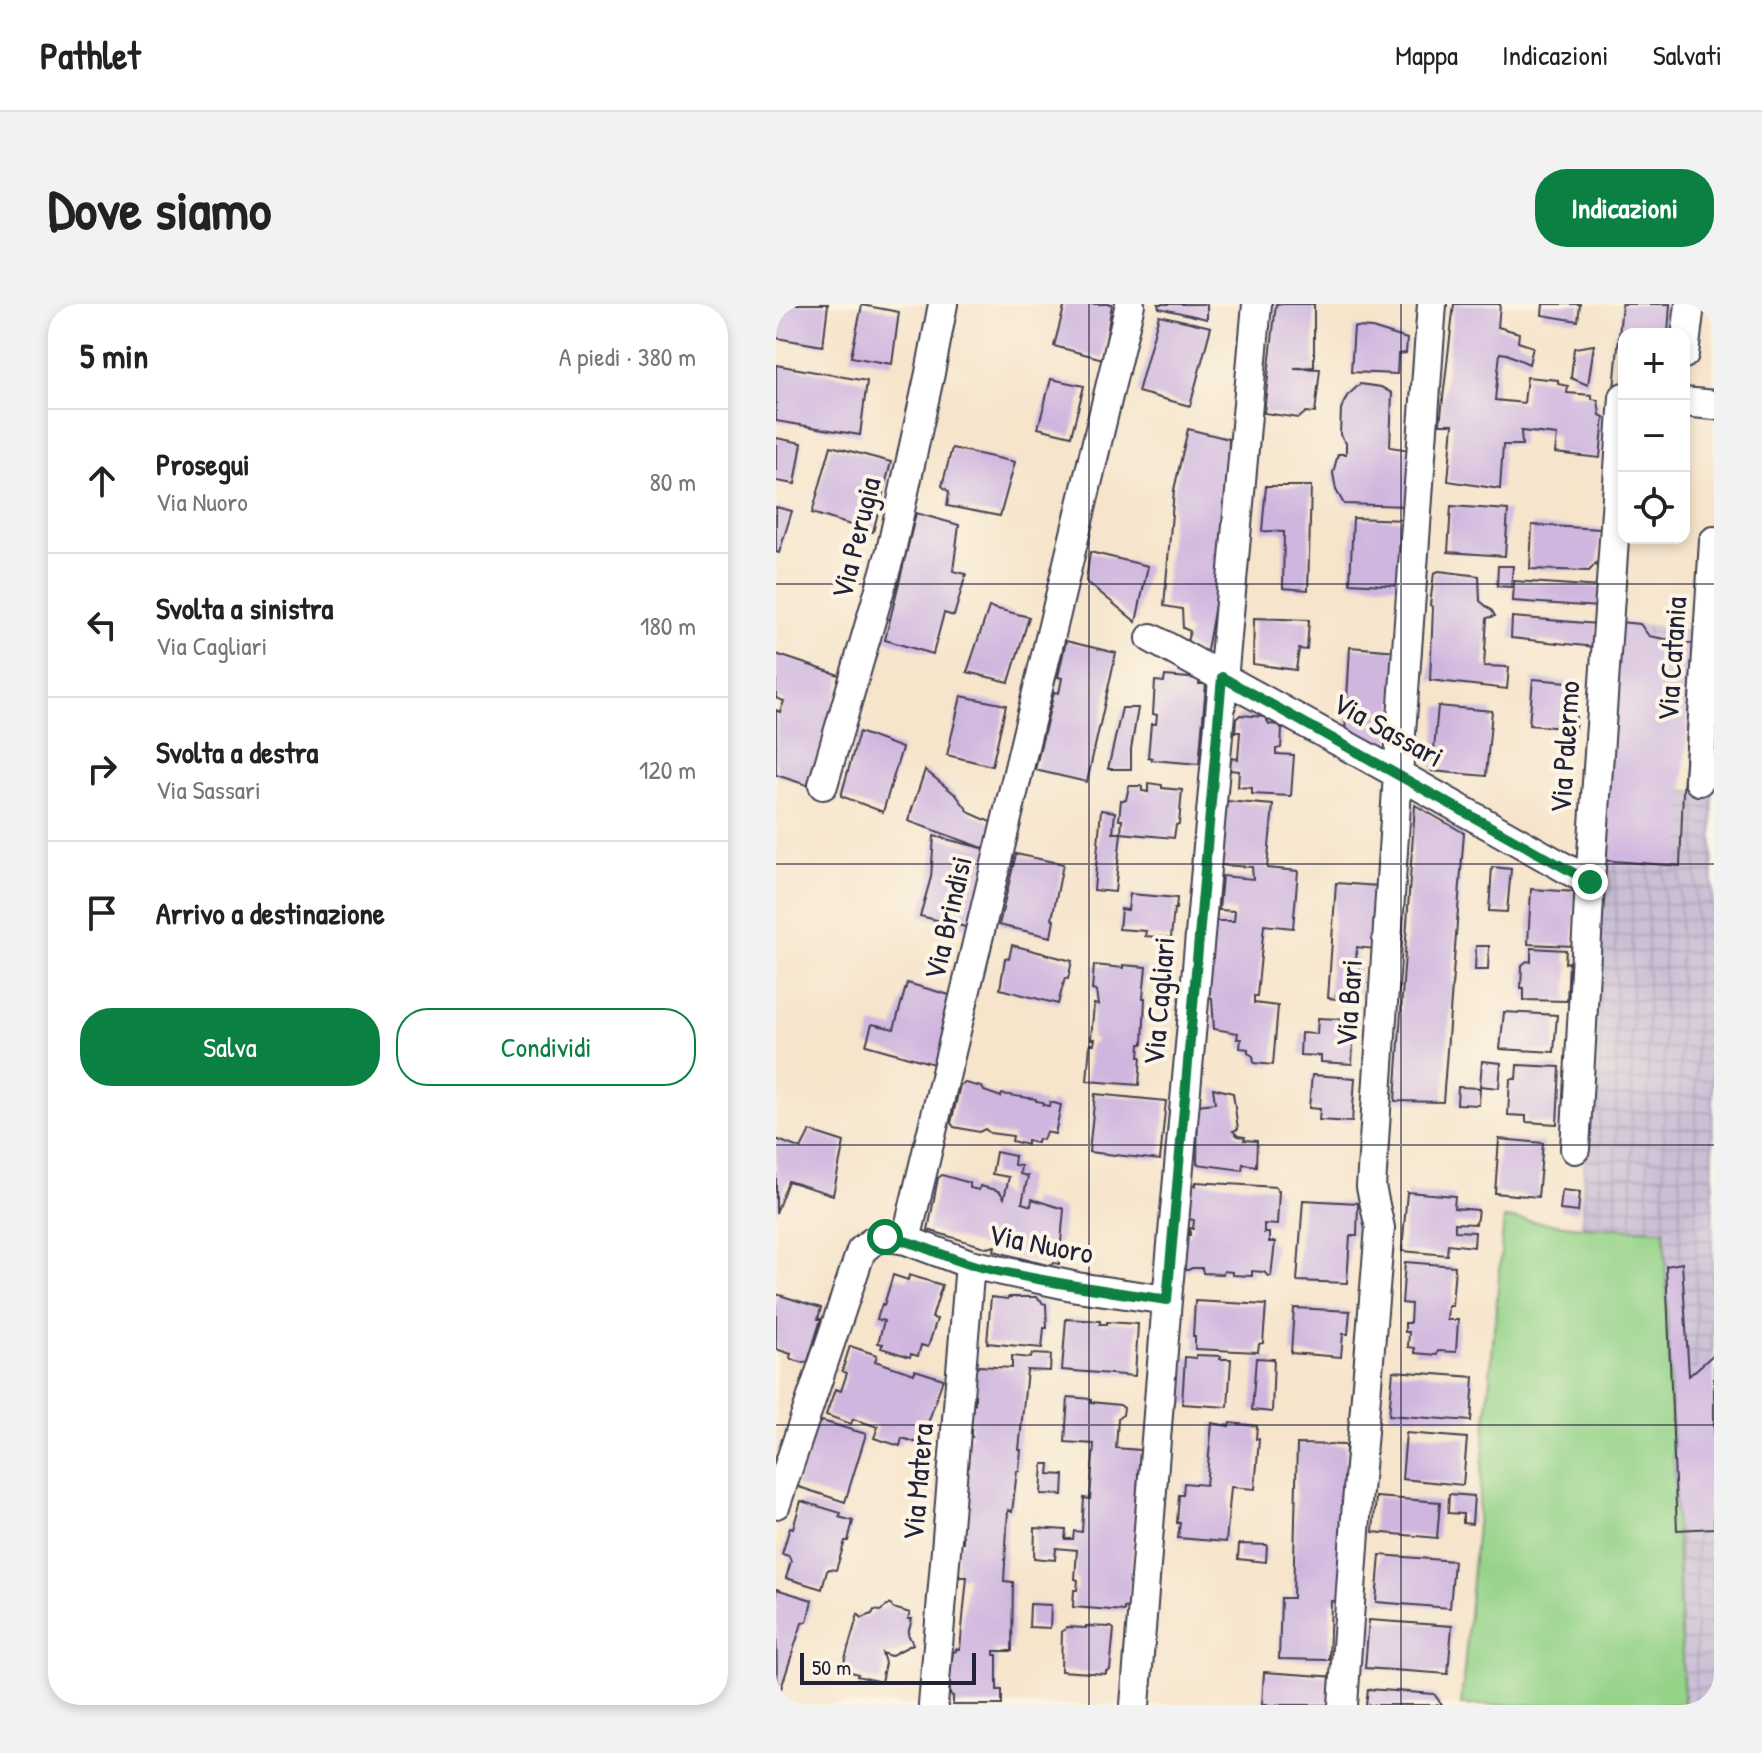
<!DOCTYPE html>
<html lang="it">
<meta charset="utf-8">
<style>
body{margin:0;font-family:"Patrick Hand",sans-serif;background:#f2f2f2;color:#222}
.controls{position:absolute;right:24px;top:24px;display:grid;overflow:hidden;border-radius:16px;box-shadow:0 4px 12px #0003}
.controls button{width:72px;height:72px;display:grid;place-items:center;padding:0;border:0;border-bottom:2px solid #e0e0e0;background:#fff;color:#222;font:40px sans-serif}
.scale{position:absolute;left:24px;bottom:20px;width:176px;box-sizing:border-box;padding-left:8px;border:4px solid #22223b;border-top:0;font-size:22px;line-height:28px;white-space:nowrap;color:#22223b;-webkit-text-stroke:6px #fcf5e5;paint-order:stroke}
.stop{position:absolute;width:24px;height:24px;margin:-18px;border:6px solid #0b8043;border-radius:50%;background:#fff}
.stop.end{background:#0b8043;border-color:#fff;box-shadow:0 2px 8px #0008}
.list{margin:0;padding:0;list-style:none}
h2{display:flex;justify-content:space-between;align-items:center;height:104px;margin:0;padding:0 32px;font-size:34px}
h2 small{font-size:26px;font-weight:400;color:#767676}
.list li{display:grid;grid-template-columns:52px 1fr auto;gap:24px;align-items:center;box-sizing:border-box;height:144px;padding:0 32px;border-top:2px solid #e0e0e0}
.list b{display:block;font-size:30px;white-space:nowrap}
.list p{margin:0;font-size:26px;white-space:nowrap;color:#767676}
.list em{font-size:26px;font-style:normal;color:#767676}
.actions{display:flex;gap:16px;padding:24px 32px}
.actions a{flex:1;padding:18px 0;border:2px solid #0b8043;border-radius:32px;text-align:center;font-size:28px;color:#0b8043}
.actions .main{background:#0b8043;color:#fff}
.icon{flex:none;width:44px;height:44px;fill:none;stroke:currentColor;stroke-width:2;stroke-linecap:round;stroke-linejoin:round}
.map{position:relative;flex:none;width:938px;height:1401px;overflow:hidden;border-radius:32px}
header{display:flex;align-items:center;gap:48px;box-sizing:border-box;height:112px;padding:0 40px;background:#fff;border-bottom:2px solid #e0e0e0}
header strong{font-size:38px}
nav{display:flex;gap:44px;margin-inline-start:auto;font-size:28px}
.intro{display:flex;align-items:center;justify-content:space-between;box-sizing:border-box;height:192px;padding:0 48px}
h1{margin:0;font-size:56px}
.button{padding:20px 36px;border-radius:32px;background:#0b8043;color:#fff;font-size:28px;font-weight:700}
main{display:flex;gap:48px;padding:0 48px}
aside{flex:1;background:#fff;border-radius:32px;box-shadow:0 4px 12px #0003}
.map>svg:first-child{display:block}
</style>
<header>
<strong>Pathlet</strong>
<nav><a>Mappa</a><a>Indicazioni</a><a>Salvati</a></nav>
</header>
<div class="intro"><h1>Dove siamo</h1><a class="button">Indicazioni</a></div>
<main>
<aside>
<h2>5 min<small>A piedi · 380 m</small></h2>
<ul class="list">
<li><svg class="icon" aria-label="ahead" viewBox="0 0 24 24"><path d="M12 20V5M6 11l6-6 6 6"/></svg><div><b>Prosegui</b><p>Via Nuoro</p></div><em>80 m</em></li>
<li><svg class="icon" aria-label="left" viewBox="0 0 24 24"><path d="M17 20v-9H6M10 6l-5 5 5 5"/></svg><div><b>Svolta a sinistra</b><p>Via Cagliari</p></div><em>180 m</em></li>
<li><svg class="icon" aria-label="right" viewBox="0 0 24 24"><path d="M7 20v-9h11M14 6l5 5-5 5"/></svg><div><b>Svolta a destra</b><p>Via Sassari</p></div><em>120 m</em></li>
<li><svg class="icon" aria-label="arrive" viewBox="0 0 24 24"><path d="M6 21V4h12l-3 4 3 4H6"/></svg><div><b>Arrivo a destinazione</b></div></li>
</ul>
<div class="actions"><a class="main">Salva</a><a>Condividi</a></div>
</aside>
<div class="map">
<svg width="938" height="1401" viewBox="0 0 938 1401">
<defs>
<pattern id="industrial-grid" width="8" height="8" patternUnits="userSpaceOnUse" patternTransform="scale(2)"><rect width="8" height="8" fill="#cbbfd5"/><path d="M0 4h8M4 0v8" fill="none" stroke="#aea4b8"/></pattern>
</defs>
<rect width="100%" height="100%" fill="#fcf5e5"/>
<filter id="ink" filterUnits="userSpaceOnUse"><feTurbulence type="fractalNoise" baseFrequency=".0125" numOctaves="2"/><feDisplacementMap in="SourceGraphic" scale="16" xChannelSelector="R" yChannelSelector="G"/><feConvolveMatrix kernelMatrix="1 2 1 2 8 2 1 2 1" color-interpolation-filters="sRGB"/></filter>
<filter id="wash" filterUnits="userSpaceOnUse"><feTurbulence type="fractalNoise" baseFrequency=".006" numOctaves="4" result="noise"/><feDisplacementMap in="SourceGraphic" scale="32" xChannelSelector="R" yChannelSelector="G"/><feGaussianBlur stdDeviation="1.8" result="paint"/><feColorMatrix in="noise" values="0 0 0 0 0 0 0 0 0 0 0 0 0 0 0 0 0 1.4 0 .05"/><feComposite in="paint" operator="in"/></filter>
<g filter="url(#wash)">
<rect width="100%" height="100%" fill="#f6e4cb"/>
<path fill="url(#industrial-grid)" d="M843,318l75,8 -11,160 31,4v911h-30l-20,-474 -84,-4 27,-490z"/>
<path fill="#95d389" stroke="#5c7a62" stroke-width="2" d="M728,914l76,9 84,3 20,475h-223z"/>
<g id="blocks">
<path fill="#cfb6df" d="M0,0h52l-5,42 -47,-8z
M289,0h47l-9,55 -49,-13z
M382,0h49v15l-48,-11z
M500,0h38v63l-20,1 26,1 -5,44 -9,-1 -7,6 -35,-5z
M678,0h46l-2,23 21,6 -1,9 15,5 -4,17 -22,-10 -7,-1 -5,47 29,3 3,-26 31,3v4l10,2 -1,7 25,2v4l6,1 2,15 4,2 -4,41 -45,-5 2,-18 -36,-4 1,14h-19l-3,44 -52,-8 5,-57h-13z
M767,0h37l-2,17 -36,-6z
M846,0h48l-2,30h-44v55h-10z
M86,1l37,7 -7,52 -41,-7z
M383,11l52,12 -21,79 -52,-14z
M578,23l18,1 35,11 -1,14 -8,1 -1,20 -46,-2z
M818,41l-6,40 -17,-7 3,-30z
M0,61l91,16 -7,54 -84,-14z
M275,75l33,7 -13,50 -33,-8z
M584,80l21,3 11,6 -2,54 20,3 -2,56 -64,-2 -8,-14 -3,-17 5,-19h8v-11l-6,-8 1,-26 6,-13z
M412,125l41,10 -2,62 -7,76 -14,79 -20,-11 4,-14 -7,-3 -1,-19 -18,-3 10,-116z
M0,134l26,5 -7,41 -19,-3z
M55,142l60,16 -18,70 -61,-19z
M176,144l63,14 -15,54 -53,-10 2,-14 -7,-6z
M490,182h45l-3,104 -25,-2 1,-56 -22,-1z
M675,202l57,4 -3,46 -57,-4z
M0,203l16,4 -13,42 -3,-1z
M140,209l43,12 -6,46 13,3 -12,42 -10,-3 -11,41 -48,-14z
M577,214l52,2 -3,66 -52,-3z
M756,221l69,4 -3,32 -9,10 -59,-2z
M314,248l58,14 -12,56 -50,-41z
M722,262h15l-2,21 -14,-1z
M663,267l40,5 1,25 12,10 3,5 -8,2 -3,48 25,1 -2,22 -77,-9 3,-72 -3,-3 4,-32z
M738,277l86,6 -1,20 -86,-6z
M213,303l40,10 -20,65 -42,-10z
M736,313l85,7 -2,23 -84,-9z
M478,314l55,2 -2,30 -8,-1 -3,21 -43,-6z
M843,318l21,2 9,12 44,8 -10,147 -3,75 -80,-6z
M290,337l50,12 -29,129 -52,-12 19,-78 5,1 3,-15 -4,-1z
M574,343l48,4 -9,110 -44,-28z
M0,350l66,22 -32,110 -34,-11v-65l4,2 4,-11 -8,-3z
M389,372l35,3 -1,5h7l-7,80 -47,-4v-2l-4,-1 3,-33h5l1,-9 -4,-1 2,-33 9,1z
M757,375l46,4 -4,46 -46,-4z
M185,392l45,9 -14,61 -45,-11z
M662,402l54,5 -6,65 -54,-5z
M346,404h16l-7,41v20h-23z
M464,411l25,2 4,7 10,1 3,4 -1,19 -5,1v5l18,1 -3,41 -39,-2v-6l-14,-1 1,-16 -9,-1 1,-12 7,1 2,-27h-5l1,-13z
M83,428l43,16 -19,64 -42,-16z
M149,466l31,25 14,18 23,10 -19,106 -54,-13 11,-39 3,-41 52,13 -78,-28z
M372,479l14,2v3l20,2 -3,34 -3,1 -2,13 -53,-5 1,-13h-3l2,-20h5l3,-14h11l2,1v4l6,1z
M450,497l47,4 -6,63 31,3 -5,57 -29,-3 -7,71h-3v7l24,3 -5,59 -19,-2 -1,-7 -5,-3v-4l-8,-1 1,-9h-4l1,-6 -24,-4 -2,-31 -8,-1 10,-76h20l1,-10 -16,-1 3,-34 31,3 -1,-12 -31,-2v-3h-2z
M639,501l49,28 -21,269 -48,-1z
M325,506l14,2 -2,21h8l-6,59 -21,-2z
M240,550l47,10 -11,55 2,1 -3,17 -52,-12z
M716,563l19,2 -4,43 -18,-1z
M560,579l43,3 -4,63 -18,-2 -1,13 4,1 -2,36 -22,-2v4l-8,-1z
M755,585l45,3 -3,54 -45,-2z
M354,590l47,4 -1,11h-2l-3,29 -26,-2 1,-5 -27,-2 2,-20 7,1z
M236,641l60,16 -4,18 -3,-1 -7,26 -58,-15 5,-31 4,1z
M700,642h13l-1,24h-13z
M755,644l35,2 -1,13 4,-1 -2,39 -43,-1v-12h-3l1,-23 5,-4 4,1z
M318,661l29,3v-3l23,2 -3,31h2l-2,46h-3l-1,13h2l-2,28 -52,-4 3,-37h4l1,-5h-4l3,-35 4,1 -2,-14 -4,-1z
M131,679l53,15 -19,68 -75,-21 6,-21 22,5z
M728,708l53,3 -3,37 -54,-3z
M542,714l22,1v6h14l-2,39 -31,-2v-6l-21,-1 1,-22 16,1z
M706,757l19,2 -2,25 -19,-2z
M741,761l43,2 -3,57 -31,-2v-6l-18,-1 2,-36h6z
M536,771l43,3 -3,44 -33,-2 1,-11 -11,-1z
M189,779l17,4 2,4 17,6 1,-3 34,5v2l7,1v3l6,1 1,-4 11,3 -6,29 -9,-2 -3,8 -5,-1 -1,4 -10,-2v4l-15,-4 1,-5 -23,-3 -5,-4 -6,3 -25,-5 -3,-4 9,-38z
M682,783l22,1 -1,17 -22,-1z
M437,784l20,5 5,36 -5,2 5,5 7,1 -1,3 13,1 -1,25 -13,-2 -1,6 -45,-6 1,-59 17,-2z
M319,790l71,7 -6,59 -71,-8z
M34,827l34,11 -11,53 -45,-14 -12,32v-74l25,10z
M723,835l44,4 -5,54 -43,-4z
M220,848l19,4 -1,9 7,1 -1,8 8,2 -6,27 9,3 1,-7 32,10 -5,55 -5,-1 -3,3 -57,-15 1,-5 -7,2 -60,-18 10,-52 4,-3 28,8v5l9,2 1,-4 16,4 4,2 4,6 5,-21 -17,-3z
M420,878l80,5 1,4h2l-2,34 -13,-1v9h5v9h6l-4,34h-3l-4,-4 -12,-1v5l-20,-1v-3l-8,-1 -1,3 -20,-1 -1,-5h-10l-4,2h-4l-4,-5 5,-30h5v-7l3,1 1,-9 -6,-1 1,-4h-4l6,-30 5,1z
M786,886l18,2 -2,20 -18,-2z
M631,888l48,4 -1,12 24,2 -2,14 -21,-1v8l20,1 -1,15 -26,-3 -1,11 -45,-4z
M527,896l55,3 -1,33h-7l-3,47 -50,-2z
M629,958l50,4 -3,40h-4l-1,14h11l-2,32 -18,-1 -1,4 -22,-2v-5l-7,-1 1,-15h-4v-9h5l1,-19 -9,-1z
M906,959l7,113 25,-22v174l-37,2 -11,-264z
M117,971l15,5 1,-5 33,10 -10,33 5,1 -9,28 -7,-2 -3,11 -7,-2 -1,3 -29,-9 2,-4 -5,-1 6,-22 -7,-2 5,-15 2,1z
M0,990l45,14 -3,11h3l-13,42 -4,2 -13,-4 -1,-2 1,-3 -15,-5z
M215,993l16,2 2,-2h28l1,2 3,1 1,3 4,1 1,24h-3l-2,20 -55,-5z
M419,997l71,4 -3,38 -4,1 -1,8 -63,-3v-13h-2z
M518,1004l56,3 -2,23h-5l-2,23 -50,-4z
M290,1015l34,2v3h7v-2l31,2 -3,52 -73,-6z
M74,1042l27,9 -2,6 39,13 1,-4 28,9 -22,65 -19,-6 -2,8 -26,-8 4,-11 -25,-8 -2,5 -25,-9 9,-26 6,2 6,-18 -5,-2z
M256,1050l19,1 -1,16 -23,-1 -8,80h2l-2,21h-2l-5,41 -4,-2 -4,71 9,1 -1,69h-18v4h3v35h5v15h-49v-9l-3,-1v-6l-2,-2 5,-35 3,-1v-2h4l7,-72h-7l-1,-3h-3l2,-31h5v-7h-3l6,-100 6,1 -2,-5 1,-27 4,-1v-9h-3l2,-24 5,-5 33,2v-12l19,2z
M420,1051l25,1 -1,3h11l-3,48 -46,-3 3,-47 11,1z
M480,1054l18,1 -2,53 -20,-2z
M617,1067l81,6 -3,44 -82,-6z
M292,1093l23,2v3l29,3 4,3 -1,7 -5,3 -2,30 24,2 -11,157 -5,1v3l-51,-4 1,-17h3l1,-10 -3,-1 2,-29 -21,-2 -1,12 -21,-2 1,-30 31,2 -1,9h8l1,-8 8,1 2,-34 6,1 4,-55 -29,-2z
M46,1117l44,13 -21,68 -49,-16 20,-64 5,1z
M436,1119l17,3 1,-3 27,3 -1,13h3l-4,50 -24,-2 -5,55 -48,-4 2,-15h-3l2,-28h4l1,-12 22,2z
M630,1129l61,5 -4,47 -61,-6z
M521,1140l49,1 -3,156h-12l-2,59 -50,-1 2,-61h12z
M267,1160h7l-1,10 15,1 -1,20 -22,-1z
M673,1190l25,2 -2,28 -9,-1v-9l-15,-1z
M600,1193l64,5 -3,36 -64,-6z
M25,1197l40,12 -2,4 14,4 -5,20h-3l-9,29 -7,-1 -2,2 -5,18 -36,-11 5,-17 -2,-5 -7,-2 8,-27 3,1z
M463,1240l28,1 -1,17 -28,-3z
M604,1251l74,6 -4,47 -74,-6z
M0,1285l36,11 -5,22 -5,1 -25,78z
M114,1300l3,4 17,5 -2,6h4l-4,15 5,10 -23,12 -8,-3 3,10 -4,19 -24,-6 1,-2 -16,-5 16,-55 4,4 10,-4 2,-4 6,1z
M254,1300l21,1 -1,23 -21,-1z
M593,1316l83,6 -4,48 -83,-6z
M310,1322l25,1 3,2 -4,41 -4,1v3l-45,-3 1,-40 3,-1 1,-3 20,1z
M488,1368l73,5 -2,28h-73z
M592,1385l66,5 8,11h-76z"/>
</g>
</g>
<g filter="url(#ink)">
<use href="#blocks" fill-opacity="0" stroke="#423f51" stroke-width="2"/>
<g fill="none" stroke-linecap="round" stroke-linejoin="round">
<defs>
<path id="street" d="M908,50l6,-50
M908,98l30,3
M375,334l247,136 192,108
M923,477l15,-240
M47,481l68,-234 39,-178 13,-69
M799,845l15,-267 34,-485
M130,936l64,24 107,23 90,13
M0,1200l85,-253c17,-16 22,-15 45,-11l224,-936
M157,1401l37,-441
M359,1401l32,-405 90,-996
M567,1401l14,-202 23,-275 -9,-41 27,-413 34,-470"/>
</defs>
<use href="#street" stroke="#423f51" stroke-width="32"/>
<use href="#street" stroke="#fff" stroke-width="28"/>
</g>
</g>
<g fill="none" stroke-linecap="round" stroke-linejoin="round" filter="url(#ink)">
<path stroke="#0b8043" stroke-width="10" d="M109,933c31,4 58,20 88,28 63,16 129,25 194,35l55,-623 368,205"/>
</g>
<path fill="none" stroke="#22223b" stroke-width="2" stroke-opacity="0.55" d="M313,0v1401M625,0v1401M0,280h938M0,560h938M0,841h938M0,1121h938"/>
<g text-anchor="middle" stroke-width="8" stroke-linejoin="round" paint-order="stroke">
<g font-size="30" fill="#22223b" stroke="#fcf5e5">
<text transform="translate(80 234) rotate(-76)" y="10">Via Perugia</text>
<text transform="translate(896 355) rotate(-86)" y="10">Via Catania</text>
<text transform="translate(612 426) rotate(29)" y="10">Via Sassari</text>
<text transform="translate(789 443) rotate(-86)" y="10">Via Palermo</text>
<text transform="translate(172 614) rotate(-77)" y="10">Via Brindisi</text>
<text transform="translate(383 697) rotate(-85)" y="10">Via Cagliari</text>
<text transform="translate(573 699) rotate(-86)" y="10">Via Bari</text>
<text transform="translate(265 940) rotate(11)" y="10">Via Nuoro</text>
<text transform="translate(142 1178) rotate(-85)" y="10">Via Matera</text>
</g>
</g>
</svg>
<div class="controls">
<button>+</button>
<button>−</button>
<button><svg class="icon" aria-label="locate" viewBox="0 0 24 24"><circle cx="12" cy="12" r="6"/><path d="M12 2v4M12 18v4M2 12h4M18 12h4"/></svg></button>
</div>
<div class="scale">50 m</div>
<div class="stop" style="left:109px;top:933px"></div>
<div class="stop end" style="left:814px;top:578px"></div>
</div>
</main>
